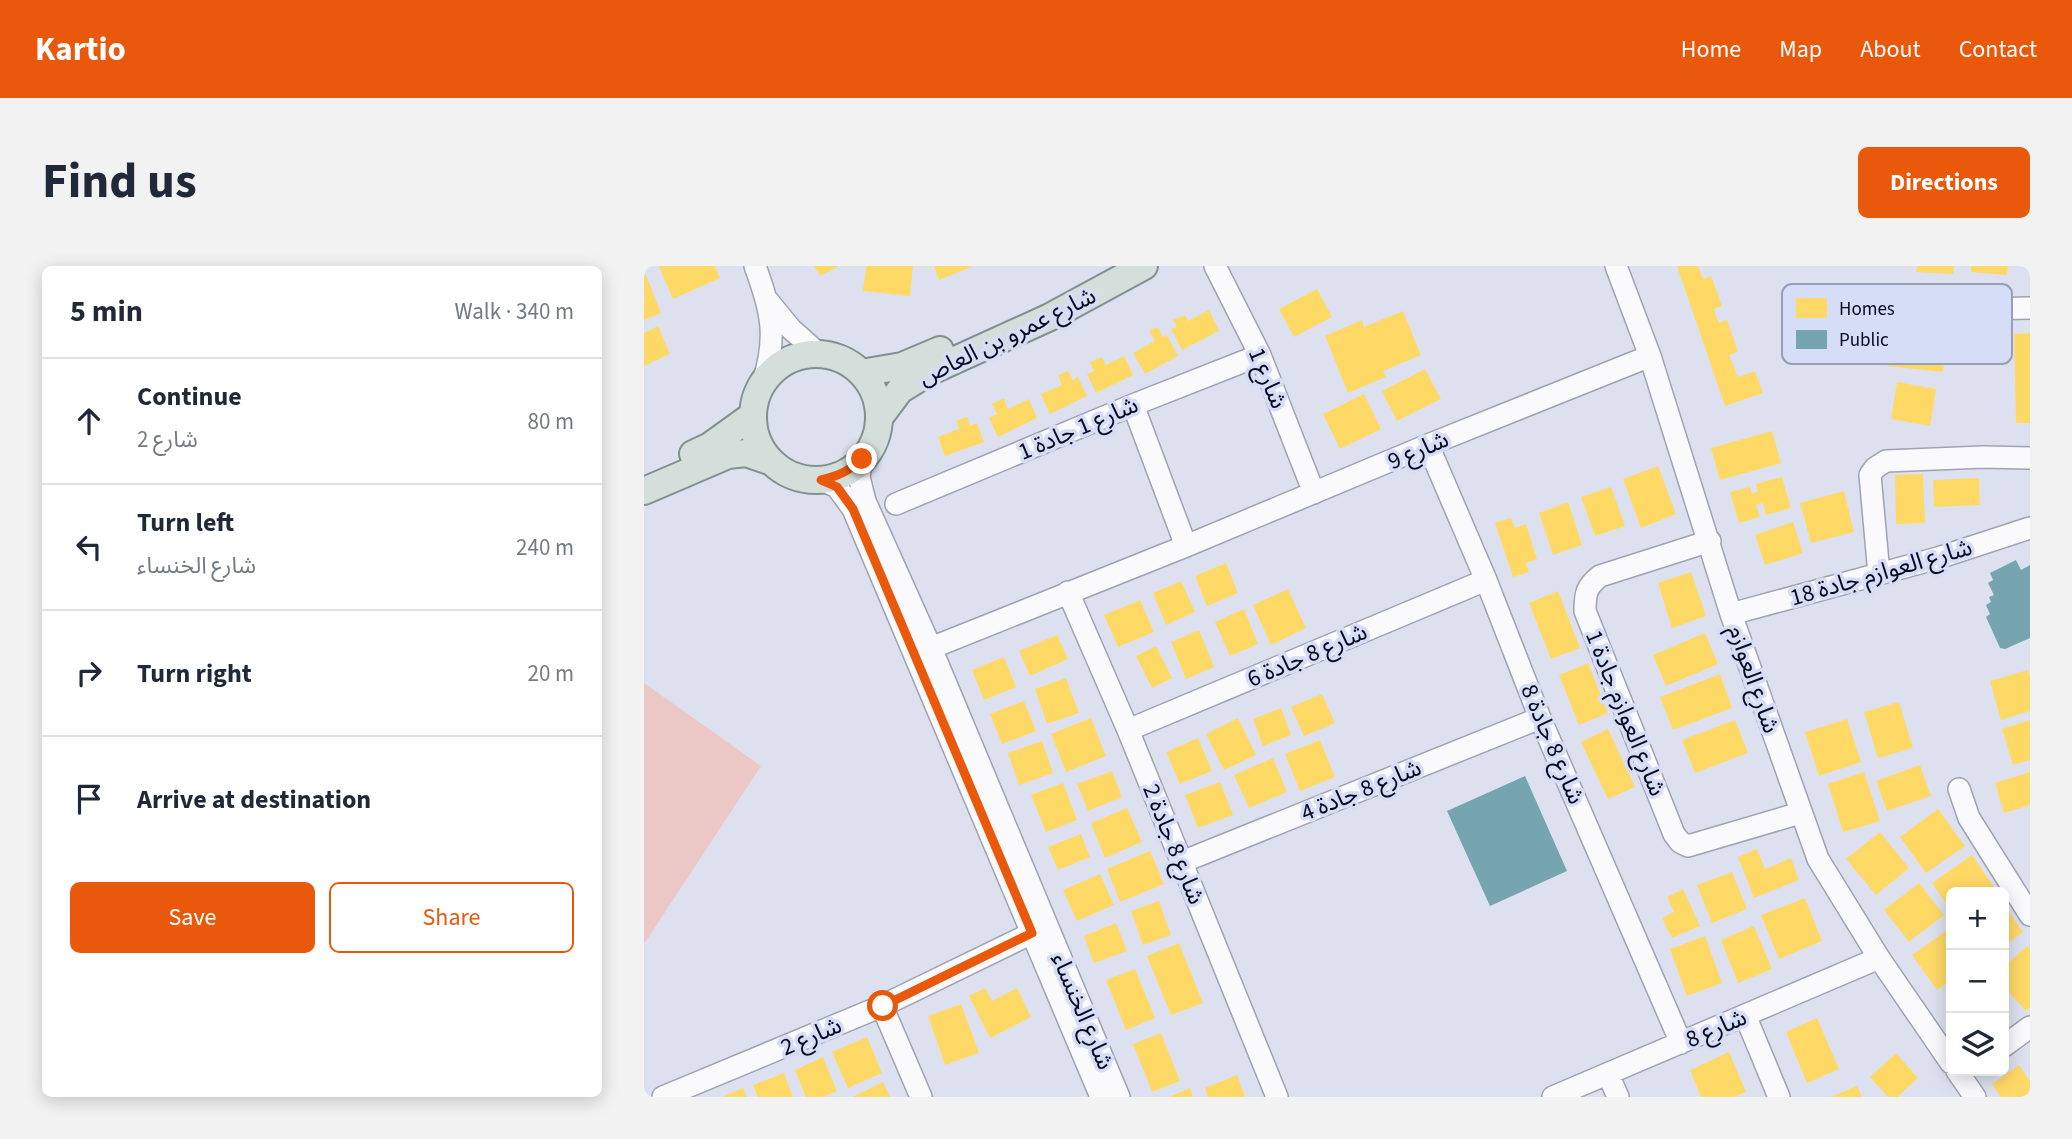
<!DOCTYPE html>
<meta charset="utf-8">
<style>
body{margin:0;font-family:"Source Sans 3","Noto Sans Arabic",sans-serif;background:#f2f2f3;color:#1f2937}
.controls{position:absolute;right:21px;bottom:21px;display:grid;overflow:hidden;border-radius:10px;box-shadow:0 4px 18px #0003}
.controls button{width:63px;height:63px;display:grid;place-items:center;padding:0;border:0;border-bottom:2px solid #e0e1e3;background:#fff;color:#1f2937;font:35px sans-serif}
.stop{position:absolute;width:21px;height:21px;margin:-16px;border:5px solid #ea580c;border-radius:50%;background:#fff}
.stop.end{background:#ea580c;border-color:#fff;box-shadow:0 2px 7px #0008}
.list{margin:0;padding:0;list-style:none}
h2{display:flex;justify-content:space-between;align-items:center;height:91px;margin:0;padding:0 28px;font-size:30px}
h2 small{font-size:23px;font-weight:400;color:#747a83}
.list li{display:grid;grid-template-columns:46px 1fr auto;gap:21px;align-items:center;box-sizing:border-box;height:126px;padding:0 28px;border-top:2px solid #e0e1e3}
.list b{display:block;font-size:26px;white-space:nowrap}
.list p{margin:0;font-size:23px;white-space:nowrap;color:#747a83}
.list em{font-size:23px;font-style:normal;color:#747a83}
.actions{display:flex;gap:14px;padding:21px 28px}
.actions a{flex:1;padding:16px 0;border:2px solid #ea580c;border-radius:10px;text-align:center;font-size:24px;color:#ea580c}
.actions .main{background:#ea580c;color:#fff}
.icon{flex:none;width:38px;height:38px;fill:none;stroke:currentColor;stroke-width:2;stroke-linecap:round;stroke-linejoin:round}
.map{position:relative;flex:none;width:1386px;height:831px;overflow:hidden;border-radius:10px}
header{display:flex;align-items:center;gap:42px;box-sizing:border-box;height:98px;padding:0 35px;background:#ea580c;color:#fff}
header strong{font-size:33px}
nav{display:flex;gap:38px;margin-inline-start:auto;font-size:24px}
.intro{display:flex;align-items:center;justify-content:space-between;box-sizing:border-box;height:168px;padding:0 42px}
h1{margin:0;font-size:49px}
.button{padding:18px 32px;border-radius:10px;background:#ea580c;color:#fff;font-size:24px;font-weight:700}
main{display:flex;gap:42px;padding:0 42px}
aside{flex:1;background:#fff;border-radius:10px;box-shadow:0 4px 18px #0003}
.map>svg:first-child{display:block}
</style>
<header>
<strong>Kartio</strong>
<nav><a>Home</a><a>Map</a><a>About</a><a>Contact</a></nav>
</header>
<div class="intro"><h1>Find us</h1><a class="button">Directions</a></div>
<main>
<aside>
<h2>5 min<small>Walk · 340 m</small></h2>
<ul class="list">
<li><svg class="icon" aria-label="ahead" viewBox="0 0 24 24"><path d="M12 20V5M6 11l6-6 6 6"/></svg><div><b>Continue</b><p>شارع 2</p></div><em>80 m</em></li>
<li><svg class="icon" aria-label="left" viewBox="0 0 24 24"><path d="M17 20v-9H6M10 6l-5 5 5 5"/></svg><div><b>Turn left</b><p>شارع الخنساء</p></div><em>240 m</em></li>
<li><svg class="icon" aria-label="right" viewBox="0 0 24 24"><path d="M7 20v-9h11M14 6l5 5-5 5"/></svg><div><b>Turn right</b></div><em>20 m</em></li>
<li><svg class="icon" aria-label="arrive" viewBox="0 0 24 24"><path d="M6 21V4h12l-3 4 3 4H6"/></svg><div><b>Arrive at destination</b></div></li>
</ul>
<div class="actions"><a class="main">Save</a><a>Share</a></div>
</aside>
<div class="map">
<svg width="1386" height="831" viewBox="0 0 1386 831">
<rect width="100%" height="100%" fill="#dde1ef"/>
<path fill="#ebc8c6" d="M0,417l117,83 -117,178z"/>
<path fill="#ffd966" d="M18,0h53l5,12 -47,21 -14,-32z
M170,0h25l-19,10z
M222,0h47l-3,30 -47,-5z
M290,0h40l-35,14z
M1033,0h21l5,13 8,-3 11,30 -8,3 2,7 3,7 8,-3 11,32 -9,3 9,22 17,-6 8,22 -38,13z
M1273,0h37l-1,8 -37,-2z
M1327,0h37l-1,9 -36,-3z
M2,9l15,38 -17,7v-44z
M673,23l15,28 -38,20 -15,-28z
M565,44l10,21 -37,19 -11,-21 6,-2 -4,-7 12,-5 3,6z
M759,45l18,44 -38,16 3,6 -38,16 -23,-57 37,-16 2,7z
M14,60l12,28 -26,12v-33z
M514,61l5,10 4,-2 11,21 -33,18 -12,-21 22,-12 -6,-10z
M1247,64l56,5 -4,37 -56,-6z
M1386,67v90h-14l-2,-89z
M480,90l9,19 -37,18 -9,-19 7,-3 -4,-9 12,-5 4,8z
M781,103l16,30 -44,22 -15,-30z
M424,105l5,9 5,-3 9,19 -37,18 -9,-20 21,-9 -4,-10z
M1253,116l39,7 -6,37 -39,-7z
M720,128l17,35 -41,20 -17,-35z
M360,132l4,11 21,-10 8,19 -39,19 -9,-19 8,-4 -5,-10z
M323,151l3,9 7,-3 7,19 -39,14 -7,-19 21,-8 -3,-8z
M1128,165l9,32 -61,17 -9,-32z
M1014,200l18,48 -35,14 -18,-49z
M1279,208l2,49 -29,1 -1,-49z
M1138,211l9,31 -25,7 -3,-12 -7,2 4,12 -21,6 -9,-31 20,-5 2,7 6,-2 -2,-8z
M1335,212l1,27 -46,2 -1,-27z
M967,221l14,39 -30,10 -14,-39z
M1200,225l10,41 -43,11 -11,-40z
M924,236l14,43 -29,10 -14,-42z
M867,252l4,10 11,-4 11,35 -11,4 3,9 -16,5 -18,-54z
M1149,256l10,31 -38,12 -10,-30z
M582,297l12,30 -31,13 -12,-30z
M1047,306l15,44 -34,12 -14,-45z
M537,315l14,31 -29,13 -13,-32z
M644,323l18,39 -35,17 -18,-40z
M914,325l22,57 -29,11 -22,-56z
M496,334l14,32 -36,15 -14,-32z
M600,343l14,35 -28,12 -15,-34z
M555,364l15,37 -28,12 -15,-37z
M1061,367l13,31 -52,22 -13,-31z
M413,369l11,24 -38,17 -11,-25z
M512,380l16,32 -20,10 -16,-32z
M360,391l12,30 -32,13 -12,-30z
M944,397l20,50 -29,12 -20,-50z
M1384,404l2,8v33l-29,9 -11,-39z
M1076,408l12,34 -59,22 -13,-33z
M422,412l13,35 -32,11 -12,-35z
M678,428l13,29 -31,13 -13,-29z
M380,435l12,30 -34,13 -12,-30z
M1255,436l14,46 -35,10 -14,-46z
M637,442l10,27 -28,11 -10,-27z
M447,452l15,38 -40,16 -15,-38z
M594,452l18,37 -32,15 -18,-36z
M1203,453l14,43 -42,14 -14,-44z
M1091,454l13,33 -53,20 -13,-33z
M1386,454v40l-17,5 -11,-36z
M964,463l27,58 -27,12 -27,-57z
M554,472l14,33 -32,13 -14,-32z
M676,474l15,37 -35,14 -15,-37z
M398,475l11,32 -34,12 -11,-32z
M629,492l14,34 -38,16 -15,-33z
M1276,499l11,31 -44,15 -11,-30z
M468,505l10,26 -34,14 -11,-27z
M1220,506l16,49 -37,11 -15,-48z
M1386,506v33l-26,8 -9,-30z
M576,516l13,33 -35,13 -13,-33z
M419,517l14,37 -31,12 -15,-37z
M483,542l15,34 -37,16 -14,-35z
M1294,543l27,37 -39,27 -26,-36z
M1236,566l29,36 -33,27 -30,-36z
M437,568l9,23 -32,13 -10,-23z
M1113,583l8,20 26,-11 8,22 -45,18 -16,-41z
M506,585l14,33 -44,18 -13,-33z
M1328,589l22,32 -7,5h-36v19l-19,-28z
M1088,606l15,37 -35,14 -15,-38z
M456,608l14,31 -37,16 -14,-31z
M1275,617l25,32 -35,27 -25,-32z
M1039,623l17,37 -28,12 -10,-20 12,-6 -7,-15z
M1161,632l17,43 -43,18 -18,-44z
M515,635l12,34 -28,10 -12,-34z
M1360,639l19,27 -19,14z
M472,657l11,28 -33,12 -10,-27z
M1110,660l18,43 -34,14 -17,-43z
M1302,665l5,7v42l-14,10 -25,-35z
M1061,670l17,47 -35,13 -17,-47z
M535,677l24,60 -32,12 -24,-59z
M1383,680l3,3v58l-4,4 -22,-24v-20z
M491,703l20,49 -29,12 -20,-50z
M341,722l7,13 25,-13 14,29 -41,21 -21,-42z
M317,738l18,49 -34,12 -17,-49z
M1173,752l22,51 -32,14 -21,-51z
M517,767l19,48 -28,11 -19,-48z
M223,771l15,36 -34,15 -16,-36z
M1085,786l17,40 -12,5h-33l-11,-27z
M1252,787l22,25 -21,19h-9l-18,-20z
M179,791l14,34 -14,6h-17l-11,-27z
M1375,799l11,16v16h-29l-9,-13z
M140,807l9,24h-35l-5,-12z
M593,809l8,22h-37l-3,-9z
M239,816l7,15h-37z
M1213,820l5,11h-31z
M99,822l4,9h-25z
M546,822l3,9h-24z"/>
<path fill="#76a5af" d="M1372,294l5,10 9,-5v73l-25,11 -5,-1 -14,-31 4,-3 -4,-9 5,-3 -2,-5 5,-2 -6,-12 5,-3 -3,-7z
M881,510l42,95 -77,35 -43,-95z"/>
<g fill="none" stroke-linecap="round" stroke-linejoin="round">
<defs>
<path id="minor" d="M111,0c16,43 23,71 8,116
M571,0l45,89 54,138
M972,0l34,90 81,258 87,245 61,99 72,105
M124,35l23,28 28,25
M1216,52l13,-7 157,-3
M489,139l53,141
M784,179l58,135 54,138 141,325
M218,193l-3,18 6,24 66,147 188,449
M177,214l16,7 16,22 248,588
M252,238l237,-99 127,-50
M1066,275l-110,35c-14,11 -15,18 -15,35l89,223 6,8 8,4 112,-33
M1235,308l-9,-99 5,-7 11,-7 97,-4 47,1
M424,326l60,138 149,367
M1087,348l207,-56 92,-30
M287,382l255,-102 242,-101 222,-89
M484,464l358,-150
M1315,523l10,29 61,97
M538,596l358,-144
M238,740l39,91
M1101,749l34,82
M1360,780l26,-19
M1313,805l18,26
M964,808l10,23
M19,831l219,-91 150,-73
M909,831l326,-139"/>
<path id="major" d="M109 151a63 63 0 1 1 126 0a63 63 0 1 1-126 0Z
M217,107l41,-7 38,-16
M235,152l21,-28 31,-19 119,-54 94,-51
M49,188l17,-8 43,-31
M0,225l84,-36 18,-2 26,9"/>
</defs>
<use href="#minor" stroke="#9ea2b2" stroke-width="24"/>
<use href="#major" stroke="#7e918f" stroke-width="30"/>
<use href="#minor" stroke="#fafafd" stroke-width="21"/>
<use href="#major" stroke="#d4dedb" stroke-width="26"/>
</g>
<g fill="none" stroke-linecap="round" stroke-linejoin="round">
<path stroke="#ea580c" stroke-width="9" d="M218,193c-13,12 -24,17 -41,21l16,7 16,22 179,424 -149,73"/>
</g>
<g text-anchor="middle" stroke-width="7" stroke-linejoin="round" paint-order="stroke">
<g font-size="24" fill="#060a1e" stroke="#d6ddf6">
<text transform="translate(363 70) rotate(-26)" y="8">شارع عمرو بن العاص</text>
<text transform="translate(624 112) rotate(67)" y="8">شارع 1</text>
<text transform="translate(434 162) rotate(-23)" y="8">شارع 1 جادة 1</text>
<text transform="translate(774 184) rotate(-23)" y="8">شارع 9</text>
<text transform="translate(1237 306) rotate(-16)" y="8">شارع العوازم جادة 18</text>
<text transform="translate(663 389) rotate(-23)" y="8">شارع 8 جادة 6</text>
<text transform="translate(1110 413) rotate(71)" y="8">شارع العوازم</text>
<text transform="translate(982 447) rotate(68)" y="8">شارع العوازم جادة 1</text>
<text transform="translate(909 478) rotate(67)" y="8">شارع 8 جادة 8</text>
<text transform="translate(717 524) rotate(-22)" y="8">شارع 8 جادة 4</text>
<text transform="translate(530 578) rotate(68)" y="8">شارع 8 جادة 2</text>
<text transform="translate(439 745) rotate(67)" y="8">شارع الخنساء</text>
<text transform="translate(1072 762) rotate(-23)" y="8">شارع 8</text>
<text transform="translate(167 770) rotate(-23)" y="8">شارع 2</text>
</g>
</g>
<rect x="1138" y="18" width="230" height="80" rx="10" fill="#d6ddf6" stroke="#989eb5" stroke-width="2"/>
<rect x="1152" y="32" width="31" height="20" fill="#ffd966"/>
<rect x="1152" y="64" width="31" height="19" fill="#76a5af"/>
<g font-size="19" fill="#060a1e">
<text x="1195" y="49">Homes</text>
<text x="1195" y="80">Public</text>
</g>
</svg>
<div class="controls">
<button>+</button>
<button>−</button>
<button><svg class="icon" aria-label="layers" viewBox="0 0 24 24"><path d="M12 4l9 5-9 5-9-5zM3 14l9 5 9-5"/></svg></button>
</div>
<div class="stop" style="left:239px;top:740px"></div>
<div class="stop end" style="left:218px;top:193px"></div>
</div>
</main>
